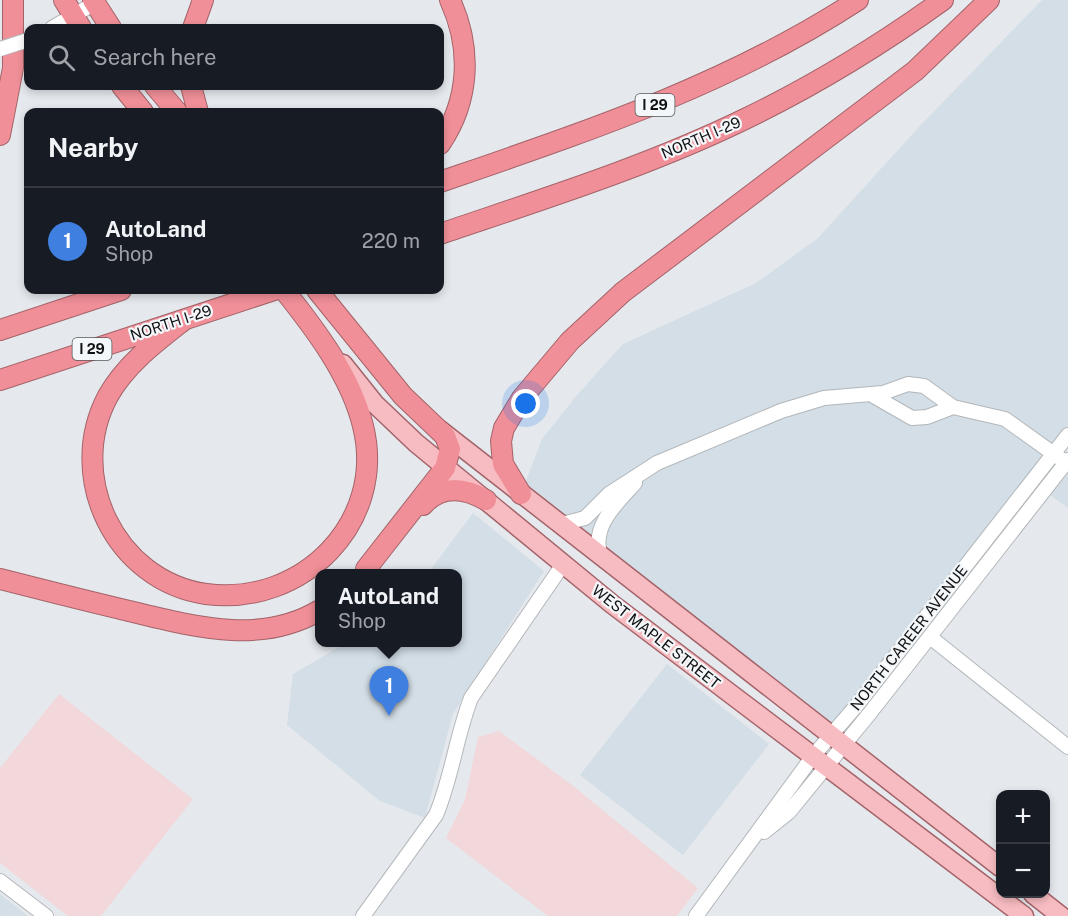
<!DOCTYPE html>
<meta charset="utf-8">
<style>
body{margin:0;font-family:"Public Sans",sans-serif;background:#20242c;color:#f1f3f6}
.controls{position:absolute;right:18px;bottom:18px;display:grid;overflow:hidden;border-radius:12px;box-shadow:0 3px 9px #0003}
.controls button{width:54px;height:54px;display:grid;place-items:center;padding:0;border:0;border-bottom:2px solid #363941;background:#171b24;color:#f1f3f6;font:30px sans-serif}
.you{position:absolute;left:526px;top:404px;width:21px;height:21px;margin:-15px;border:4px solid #fff;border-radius:50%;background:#1a73e8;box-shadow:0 0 0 9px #1a73e833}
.badge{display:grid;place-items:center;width:39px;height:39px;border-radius:50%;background:#b5a3db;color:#fff;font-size:20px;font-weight:700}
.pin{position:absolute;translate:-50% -50px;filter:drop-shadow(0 2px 3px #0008)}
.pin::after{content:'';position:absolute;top:32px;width:21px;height:18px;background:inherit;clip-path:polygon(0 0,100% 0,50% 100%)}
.popup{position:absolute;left:315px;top:569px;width:147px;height:78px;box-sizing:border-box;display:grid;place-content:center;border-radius:12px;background:#171b24;filter:drop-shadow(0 2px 4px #0005);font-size:20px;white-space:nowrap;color:#9ea1a6}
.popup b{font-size:22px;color:#f1f3f6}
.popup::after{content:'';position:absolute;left:50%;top:100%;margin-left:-12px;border:12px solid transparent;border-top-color:#171b24}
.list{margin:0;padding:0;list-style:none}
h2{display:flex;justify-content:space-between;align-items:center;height:78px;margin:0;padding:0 24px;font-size:26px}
h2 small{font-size:20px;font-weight:400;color:#9ea1a6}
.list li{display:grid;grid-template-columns:39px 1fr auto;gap:18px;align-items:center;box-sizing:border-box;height:108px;padding:0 24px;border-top:2px solid #363941}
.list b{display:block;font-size:22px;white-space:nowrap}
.list p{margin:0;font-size:20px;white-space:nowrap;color:#9ea1a6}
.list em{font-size:20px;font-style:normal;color:#9ea1a6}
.icon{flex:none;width:33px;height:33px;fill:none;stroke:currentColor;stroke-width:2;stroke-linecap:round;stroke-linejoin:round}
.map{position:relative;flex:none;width:1068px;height:916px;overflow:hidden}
.search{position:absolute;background:#171b24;box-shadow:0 3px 9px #0003;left:24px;top:24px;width:420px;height:66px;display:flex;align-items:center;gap:15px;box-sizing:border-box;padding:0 21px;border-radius:12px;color:#9ea1a6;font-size:22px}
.panel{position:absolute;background:#171b24;box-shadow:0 3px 9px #0003;left:24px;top:108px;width:420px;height:186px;border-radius:12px}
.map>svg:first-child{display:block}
</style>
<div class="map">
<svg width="1068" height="916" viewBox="0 0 1068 916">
<rect width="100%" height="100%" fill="#e5e9ed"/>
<path fill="#d3dee6" d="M1042,0h26v435l-238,301 -309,-242 21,-55 36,-45 45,-50 133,-61 62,-45 100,-110z
M1068,474v34l-18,-13z
M473,513l71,58 -91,143 -28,104 -45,-17 -93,-76 6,-51 53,-31 112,-1v-68l-30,-1z
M667,664l102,80 -86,111 -103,-80z
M0,894l28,22h-28z"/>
<path fill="#f2d7db" d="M59,694l134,105 -92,117h-33l-68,-53v-95z
M499,731l73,54 126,103 -21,28h-129l-102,-78 19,-39 13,-62z"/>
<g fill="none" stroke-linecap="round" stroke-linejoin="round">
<defs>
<path id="minor" d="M52,28l43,-25
M872,395l40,23 15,-1 26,-10
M555,522l11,1 19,-5 24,-24 48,-31 124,-52 43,-13 59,-5 25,-9 16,2 29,21 52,12 63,45
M601,557c-11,-30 15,-53 34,-74
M930,637l138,110
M764,832l25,-20 81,-99 198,-253
M0,881l46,35
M363,916l73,-101c16,-38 20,-78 35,-117l93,-135
M696,916l117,-160 44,-51 211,-270"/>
<path id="major" d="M343,364l32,40 41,39 196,161 412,312
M440,430l560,437
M1033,894l28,22"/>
<path id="highway" d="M64,0l17,28
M93,0l18,28
M193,28l10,-28
M122,86l21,26
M155,86l22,26
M191,86l7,26
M0,135l13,-67v-68
M440,144c30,-44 32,-96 10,-144
M440,182c145,-50 288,-97 418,-182
M440,234c103,-35 209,-68 307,-116 68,-33 135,-74 196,-118
M317,290l86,106 42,40 5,13 -5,19 -79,101
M184,320c-28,22 -58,44 -76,76 -43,80 7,185 98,198 96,13 181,-72 157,-168 -12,-50 -48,-97 -79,-136
M0,330l121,-40
M0,380l274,-90
M521,494l-18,-30 -2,-23 3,-13 18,-30 48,-57 53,-49 292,-221 74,-71
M423,505c18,-21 42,-17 63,-5
M0,579c43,11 86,22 129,32 63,15 131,35 191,-1"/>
</defs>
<use href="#minor" stroke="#b3b7ba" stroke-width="16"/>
<use href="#major" stroke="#a36369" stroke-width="21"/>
<use href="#highway" stroke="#a36369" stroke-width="22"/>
<use href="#minor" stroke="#fff" stroke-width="14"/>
<use href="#major" stroke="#f7bcc1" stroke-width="18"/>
<use href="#highway" stroke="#f18f98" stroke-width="20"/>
<defs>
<path id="minor-bridge" d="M0,49l28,-9"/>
</defs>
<use href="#minor-bridge" stroke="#b3b7ba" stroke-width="16" stroke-linecap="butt"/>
<use href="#minor-bridge" stroke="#fff" stroke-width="14"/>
</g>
<g text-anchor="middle" stroke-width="4.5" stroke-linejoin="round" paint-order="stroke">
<g fill="#f3f7fa" stroke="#555758" stroke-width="1.5">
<rect x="635.5" y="94" width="39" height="22" rx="4.5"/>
<rect x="72.5" y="338" width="39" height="22" rx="4.5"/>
</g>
<g font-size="14" font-weight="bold" fill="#111213">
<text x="655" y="110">I 29</text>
<text x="92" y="354">I 29</text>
</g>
<g font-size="15" fill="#111213" stroke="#f3f7fa">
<text transform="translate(701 138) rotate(-23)" y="5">NORTH I-29</text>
<text transform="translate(171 323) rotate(-18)" y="5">NORTH I-29</text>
<text transform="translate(656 637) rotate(38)" y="5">WEST MAPLE STREET</text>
<text transform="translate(909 638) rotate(-52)" y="5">NORTH CAREER AVENUE</text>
</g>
</g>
</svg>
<div class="controls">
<button>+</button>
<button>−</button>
</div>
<div class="you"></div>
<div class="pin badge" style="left:389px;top:716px;background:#3f7fe0">1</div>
<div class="popup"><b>AutoLand</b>Shop</div>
<div class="search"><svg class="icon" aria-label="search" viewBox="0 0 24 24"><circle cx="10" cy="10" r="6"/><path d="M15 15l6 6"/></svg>Search here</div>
<section class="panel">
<h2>Nearby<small></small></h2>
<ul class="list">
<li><span class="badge" style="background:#3f7fe0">1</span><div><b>AutoLand</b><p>Shop</p></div><em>220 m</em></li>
</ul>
</section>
</div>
